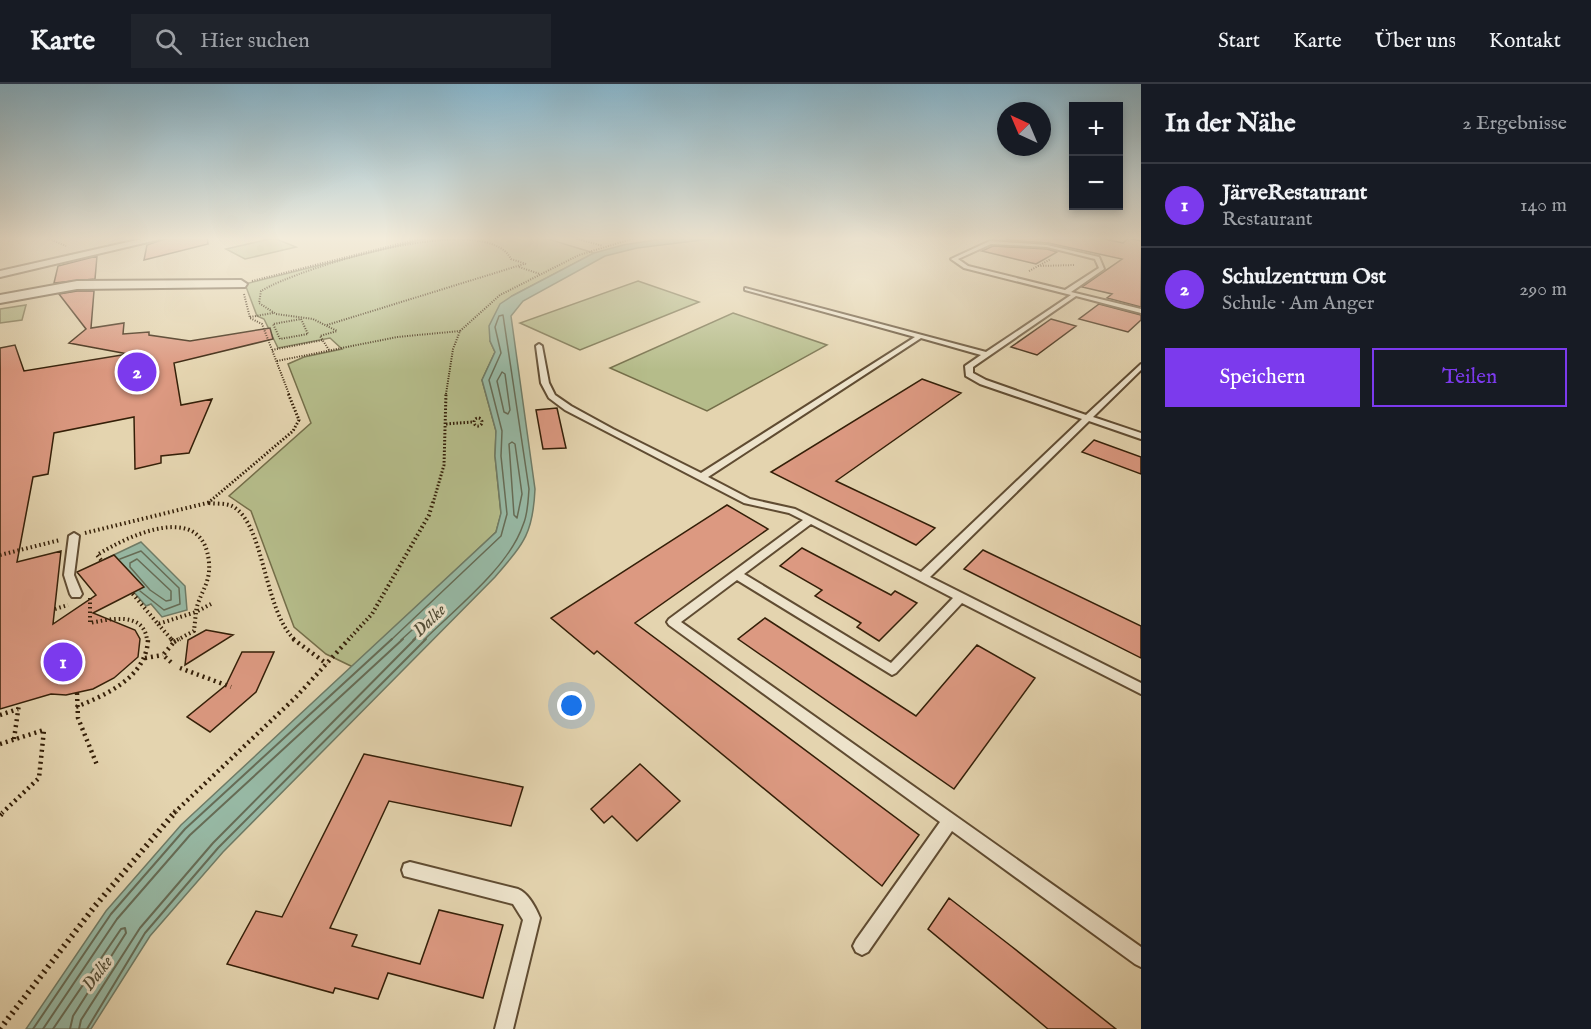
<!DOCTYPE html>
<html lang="de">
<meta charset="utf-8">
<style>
body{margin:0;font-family:"IM FELL English",serif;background:#20242c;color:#f1f3f6}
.controls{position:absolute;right:18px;top:18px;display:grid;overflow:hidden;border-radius:0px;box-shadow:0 3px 9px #0003}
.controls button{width:54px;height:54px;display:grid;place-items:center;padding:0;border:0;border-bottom:2px solid #363941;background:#171b24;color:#f1f3f6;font:30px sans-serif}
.compass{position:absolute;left:997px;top:18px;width:54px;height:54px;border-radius:50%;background:#171b24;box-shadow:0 3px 9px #0003;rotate:316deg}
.you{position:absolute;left:572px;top:622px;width:21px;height:21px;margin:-15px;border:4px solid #fff;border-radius:50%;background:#1a73e8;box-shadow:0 0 0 9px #1a73e833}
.badge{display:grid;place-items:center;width:39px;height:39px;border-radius:50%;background:#7c3aed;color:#fff;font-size:20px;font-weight:700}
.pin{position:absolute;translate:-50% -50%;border:3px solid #fff;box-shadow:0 2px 6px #0006}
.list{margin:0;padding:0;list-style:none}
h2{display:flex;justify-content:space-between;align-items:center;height:78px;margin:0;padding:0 24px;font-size:26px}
h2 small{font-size:20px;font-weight:400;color:#9ea1a6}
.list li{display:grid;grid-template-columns:39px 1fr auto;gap:18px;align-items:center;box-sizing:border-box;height:84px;padding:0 24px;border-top:2px solid #363941}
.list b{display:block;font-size:22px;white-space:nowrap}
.list p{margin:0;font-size:20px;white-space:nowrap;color:#9ea1a6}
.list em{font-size:20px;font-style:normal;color:#9ea1a6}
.actions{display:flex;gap:12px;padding:18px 24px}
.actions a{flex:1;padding:14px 0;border:2px solid #7c3aed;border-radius:0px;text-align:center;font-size:21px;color:#7c3aed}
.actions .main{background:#7c3aed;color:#fff}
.icon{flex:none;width:33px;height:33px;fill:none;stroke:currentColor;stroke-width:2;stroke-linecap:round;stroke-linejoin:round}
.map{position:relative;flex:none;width:1141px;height:945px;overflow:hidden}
header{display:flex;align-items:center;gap:36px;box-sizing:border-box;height:84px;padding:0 30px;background:#171b24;border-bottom:2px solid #363941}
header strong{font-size:28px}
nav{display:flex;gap:33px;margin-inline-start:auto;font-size:21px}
.search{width:420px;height:54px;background:#20242c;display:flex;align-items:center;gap:15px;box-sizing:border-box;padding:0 21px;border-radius:0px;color:#9ea1a6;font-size:22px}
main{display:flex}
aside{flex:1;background:#171b24}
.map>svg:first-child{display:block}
</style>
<header>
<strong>Karte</strong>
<div class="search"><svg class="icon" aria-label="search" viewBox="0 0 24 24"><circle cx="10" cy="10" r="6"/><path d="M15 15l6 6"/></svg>Hier suchen</div>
<nav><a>Start</a><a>Karte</a><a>Über uns</a><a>Kontakt</a></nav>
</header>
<main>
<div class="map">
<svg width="1141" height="945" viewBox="0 0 1141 945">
<rect width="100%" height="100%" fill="#e4d4af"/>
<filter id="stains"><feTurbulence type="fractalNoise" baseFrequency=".00333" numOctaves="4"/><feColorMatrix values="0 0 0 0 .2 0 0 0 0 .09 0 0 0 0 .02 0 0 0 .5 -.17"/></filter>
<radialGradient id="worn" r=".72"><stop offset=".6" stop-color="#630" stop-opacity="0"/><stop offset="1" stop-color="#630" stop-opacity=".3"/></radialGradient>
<path fill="#b5bc8a" stroke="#746e49" stroke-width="1.5" d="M274,154l22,9 -51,12 -19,-10z
M428,154h117l49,15 -82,43 -22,45 5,11 -13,28 14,51 -1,25 6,58 -5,18 -143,135 -27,-13 -32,-27 -43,-116 -22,-15 82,-73 -23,-59 16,-7 38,-8 -12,-11 -52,10 -14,-29 -7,-3 -12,-32z
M638,197l61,21 -119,48 -60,-27z
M26,221l-4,15 -22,3v-14z
M733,229l94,32 -120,66 -97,-43z"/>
<path fill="#97b9a5" stroke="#6f7b66" stroke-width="1.5" d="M667,154h51l-81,10 -32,8 -82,45 -12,15 24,173c-2,45 -11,54 -40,88l-272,275 -73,84 -59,93h-65l80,-118 75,-86 315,-293 5,-19 -6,-57 1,-25 -14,-51 13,-28 -5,-11 -1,-15 11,-22 12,-8 82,-43 29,-8z
M141,458l44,44 2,24 -25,7 -11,-13 -5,2 -41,-47z"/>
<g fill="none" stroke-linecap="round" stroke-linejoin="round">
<path stroke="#666c56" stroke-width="1.5" d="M502,288l3,2 5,36 -2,4 -4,-2 -7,-31z
M512,358l3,2 7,50 -5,24 -3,-3 -5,-71z
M120,475l21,-8 38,37 1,16 -16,6 -24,-19
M137,475l34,32v9l-5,1 -16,-11 -20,-23v-4z
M391,556l110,-104 6,-22 -6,-58 1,-25 -13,-51 12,-27 -6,-26 4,-11 4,-1 26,174c-1,12 -1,25 -6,36 -14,42 -68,84 -99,115
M401,556l32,-29h4l1,4 -25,25"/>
<path stroke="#666c56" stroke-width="2" d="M33,945l78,-115 74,-85 207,-190
M43,945l74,-110 73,-84 213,-196
M53,945l68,-100 4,-1 1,5 -53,83 -3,13
M79,945l2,-9 59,-92 73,-85 202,-204
M87,945l58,-96 73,-85 208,-209"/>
</g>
<path fill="#dc9981" stroke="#341f08" stroke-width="1.5" d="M167,154h40l1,6 -64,16 3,-15z
M1010,154h90l23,5 6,-5 12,3v66l-34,-9 5,-4 -30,-7 40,-28 -74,-16 -42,-3z
M993,162l54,3 10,3 -21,12 -54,-13z
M97,172l-2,23 -41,4 4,-17z
M77,207h17l-3,37 33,-5 -1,11 26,-2v3l41,6 80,-13 3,11 -99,24 7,42 31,-6 -23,54 -28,3v7l-26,6 -1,-52 -80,16 -6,41 -15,3 -16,85 44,-11 -8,73 43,-29 -19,-23 37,-17 30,32 -51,26 42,17 5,9 -2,18 -24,21 -21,11 -27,6 -15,-1 -51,15v-361l15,-3 9,26 104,-17 -59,-11 17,-14 -27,-35z
M1099,220l42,11v5l-13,12 -49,-13z
M1051,235l25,7 -39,29 -26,-8z
M922,295l39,14 -125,88 99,47 -19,17 -145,-73z
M557,324l9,40 -23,1 -7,-39z
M1094,356l47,17v17l-59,-22z
M727,421l41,24 -133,94 284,212 -37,51 -285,-235 -3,3 -43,-36z
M802,464l89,47 4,-4 22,12 -38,38 -22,-14 4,-4 -46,-27 7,-6 -42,-24z
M983,466l158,76v32l-177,-89z
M765,534l151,98 61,-71 58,33 -81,111 -216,-150z
M206,546l27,5 -48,30 3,-25z
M242,568h32l-18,40 -46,40 -23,-15 39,-32z
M364,670l159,33 -12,39 -122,-25 -59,127 27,7 -5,11 68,18 19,-54 64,15 -20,73 -95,-25 -10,26 -43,-11 -2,5 -106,-29 29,-53 26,6z
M640,680l40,37 -43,40 -25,-25 -8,7 -13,-14z
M949,814l62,48 105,83h-68l-120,-100z"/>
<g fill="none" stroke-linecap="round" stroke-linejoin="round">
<defs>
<path id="service" d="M990,157l57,4 52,12 5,12 -33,23 70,17v4l-65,-17 -103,71v6l13,7 100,35 55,-51v6l-48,47 48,16v6l-52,-18 -159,156 211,106v11l-179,-91 -66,70 -4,2 -155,-95 -56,42 460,325v20l-6,-3 -183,-133 -84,121 -6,3 -6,-3 -3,-6 3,-6 84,-118 -271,-197 -2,-3 2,-3 134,-99 -14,-7 -45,-10 -179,-93 -16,-12 -8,-15 -5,-37 3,-2 3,2 7,37 6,12 16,11 42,23 88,44 214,-136 -170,-47v-2l241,64 85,-57 -107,-27 -13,-9zM991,160l56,3 48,12 4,9 -34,22 -97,-24 -10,-7zM921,254l60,17 -16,11 1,10 14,8 102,35 -161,153 -126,-63 -45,-10 -42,-22zM811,440l142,74 -62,65 -147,-89z
M74,449l5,3 -5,39 8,19 -2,3h-8l-2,-3 -6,-19 5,-39z
M410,778l108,27c10,4 18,19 22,29l-27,111h-18l28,-109 -10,-16 -109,-28 -2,-6 2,-6z"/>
<path id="minor" d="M146,154h19l-165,39v-6z
M241,196l6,4 -2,3 -168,2 -77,14v-8l77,-14z"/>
</defs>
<use href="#service" stroke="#604c32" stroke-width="4"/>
<use href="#minor" stroke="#604c32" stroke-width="4"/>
<path stroke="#341f08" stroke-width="2" stroke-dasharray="1 1.5" stroke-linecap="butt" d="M47,154l19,8
M574,154l29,8
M1038,182l37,-1
M519,183l21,7
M1029,187l22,-12
M252,197l170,-43
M244,210l6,24 12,6 27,70
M250,233l23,-4
M301,235l7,15 -28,5 -7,-15z
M327,241l197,-61
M272,266l51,-10
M329,266l-9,-14 17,-5 -24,-12 -37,-5 -17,-11 2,-12c38,-23 225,-82 250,-32l15,5
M277,277l120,-24 63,-6
M446,310l7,-45 7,-18 40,-36 79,-40 56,-17"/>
<path stroke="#341f08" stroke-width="3" stroke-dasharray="1.5 2" stroke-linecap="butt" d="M474 338a4 4 0 1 1 8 0a4 4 0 1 1-8 0Z
M446,340l26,-2
M208,419l85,-72 6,-11 -11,-27
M433,419l11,-38 2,-72"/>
<path stroke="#341f08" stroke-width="4" stroke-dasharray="1.5 3" stroke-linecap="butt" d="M209,419c7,1 17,0 23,3 33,17 31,104 63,134
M85,449l126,-31
M0,471l60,-15
M101,476l-4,-5c32,-20 107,-55 112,8 2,21 -11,32 -13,49l-38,12 -26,-31
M90,514v25c20,-4 54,-12 57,17
M55,525l13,-4
M158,540l14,16
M177,556l17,-9 2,-19 15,-8
M348,556l24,-26 57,-99 4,-13"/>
<path stroke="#341f08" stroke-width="4.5" stroke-dasharray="2 4" stroke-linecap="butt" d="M171,555l3,3 -11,13 10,9
M293,555l34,25
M174,558l6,-3
M145,574l18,-3
M180,584l51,19
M77,609l1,25 19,47
M76,623c30,-12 71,-30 72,-68
M0,631l18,-6
M14,655l5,-35
M0,660l44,-14 -5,48 -37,35
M174,729l122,-116 53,-58"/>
<path stroke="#341f08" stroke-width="6" stroke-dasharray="2 4.5" stroke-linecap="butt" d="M0,731l4,-4
M0,945l95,-123 81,-95"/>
<use href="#service" fill="#ede3cb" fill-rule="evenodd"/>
<use href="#minor" fill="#ede3cb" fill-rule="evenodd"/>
</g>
<linearGradient id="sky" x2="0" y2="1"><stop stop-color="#87b6cd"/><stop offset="0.54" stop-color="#f3ecdb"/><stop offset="1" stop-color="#f3ecdb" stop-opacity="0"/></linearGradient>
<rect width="1141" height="286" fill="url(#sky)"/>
<g text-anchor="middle" stroke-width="6" stroke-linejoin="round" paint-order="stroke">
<g font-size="18" font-style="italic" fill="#524d37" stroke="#ede3cb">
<text transform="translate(429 536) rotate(-44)" y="6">Dalke</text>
<text transform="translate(97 889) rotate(-53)" y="6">Dalke</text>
</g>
</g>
<rect width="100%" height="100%" filter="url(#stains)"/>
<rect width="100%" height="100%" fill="url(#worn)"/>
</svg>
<div class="controls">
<button>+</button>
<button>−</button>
</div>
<svg class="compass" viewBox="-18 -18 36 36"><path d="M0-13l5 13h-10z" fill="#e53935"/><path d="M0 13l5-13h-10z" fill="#9ea1a6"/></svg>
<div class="you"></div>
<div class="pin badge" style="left:63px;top:578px">1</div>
<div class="pin badge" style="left:137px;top:288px">2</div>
</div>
<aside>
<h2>In der Nähe<small>2 Ergebnisse</small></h2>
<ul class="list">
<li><span class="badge">1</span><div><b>JärveRestaurant</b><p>Restaurant</p></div><em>140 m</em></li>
<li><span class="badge">2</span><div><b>Schulzentrum Ost</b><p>Schule · Am Anger</p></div><em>290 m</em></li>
</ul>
<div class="actions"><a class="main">Speichern</a><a>Teilen</a></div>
</aside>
</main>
